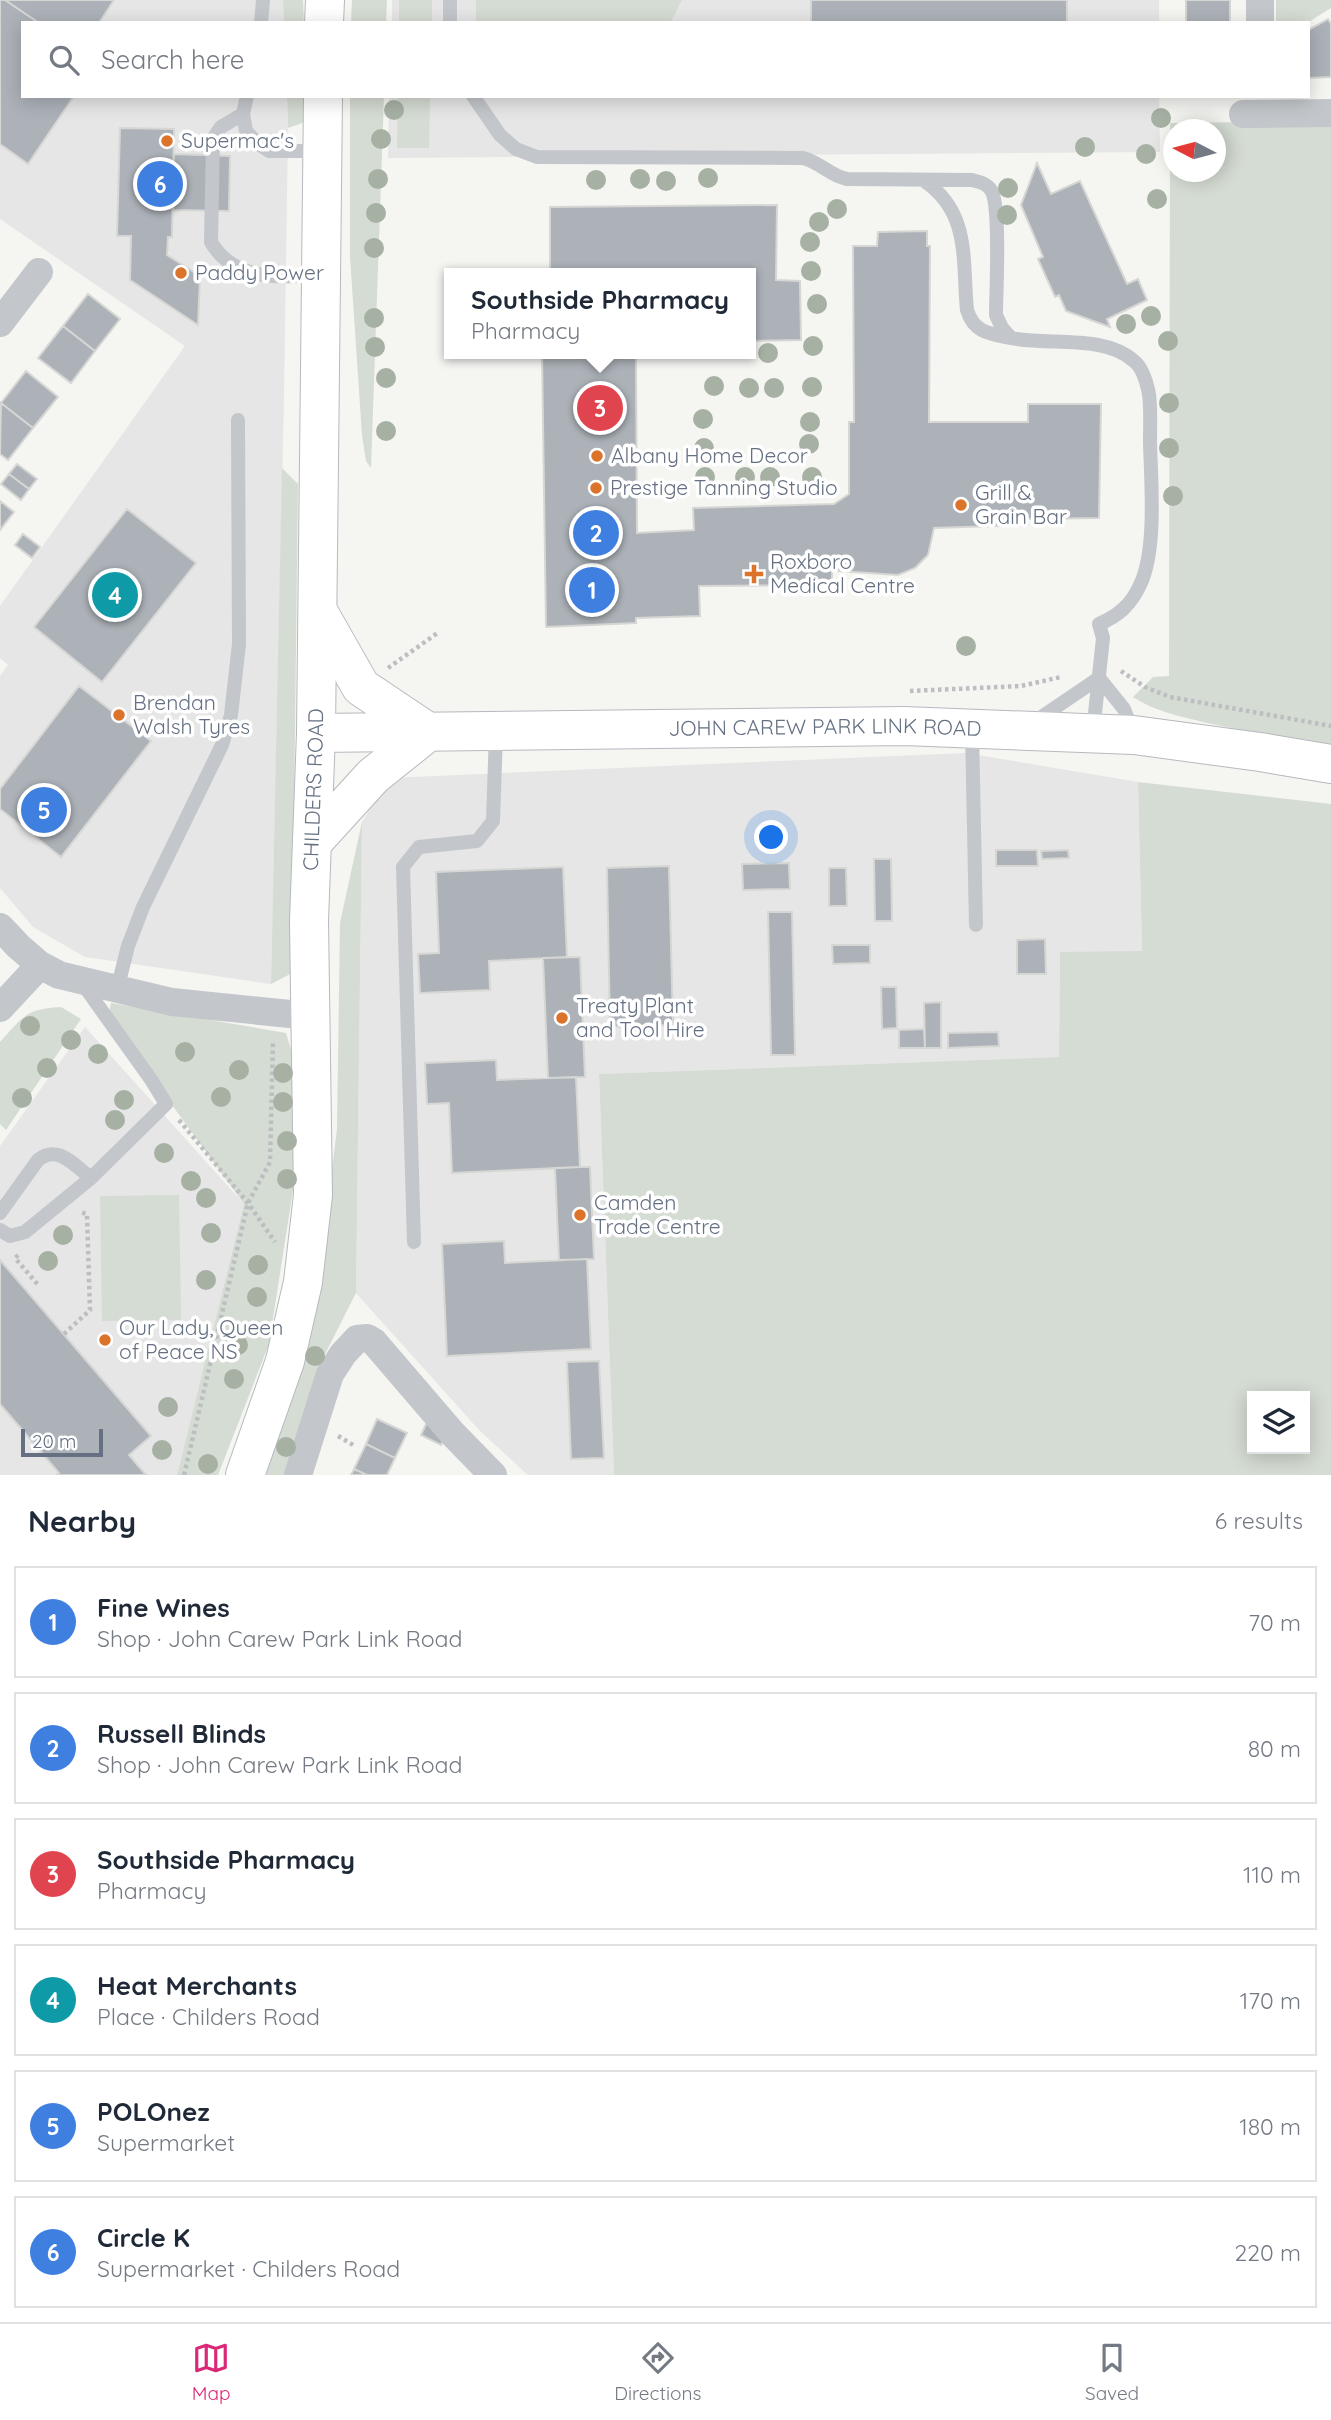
<!DOCTYPE html>
<meta charset="utf-8">
<style>
body{margin:0;font-family:Quicksand,sans-serif;background:#f6f6f7;color:#1f2937}
.controls{position:absolute;right:21px;bottom:21px;display:grid;overflow:hidden;border-radius:0px;box-shadow:0 4px 18px #0003}
.controls button{width:63px;height:63px;display:grid;place-items:center;padding:0;border:0;border-bottom:2px solid #e0e1e3;background:#fff;color:#1f2937;font:35px sans-serif}
.compass{position:absolute;left:1163px;top:119px;width:63px;height:63px;border-radius:50%;background:#fff;box-shadow:0 4px 18px #0003;rotate:276deg}
.scale{position:absolute;left:21px;bottom:18px;width:82px;box-sizing:border-box;padding-left:7px;border:4px solid #657082;border-top:0;font-size:19px;line-height:24px;white-space:nowrap;color:#657082;-webkit-text-stroke:5px #fff;paint-order:stroke}
.you{position:absolute;left:772px;top:838px;width:24px;height:24px;margin:-18px;border:5px solid #fff;border-radius:50%;background:#1a73e8;box-shadow:0 0 0 10px #1a73e833}
.badge{display:grid;place-items:center;width:46px;height:46px;border-radius:50%;background:#db2777;color:#fff;font-size:23px;font-weight:700}
.pin{position:absolute;translate:-50% -50%;border:4px solid #fff;box-shadow:0 2px 7px #0006}
.popup{position:absolute;left:444px;top:268px;width:312px;height:91px;box-sizing:border-box;display:grid;place-content:center;border-radius:0px;background:#fff;filter:drop-shadow(0 2px 5px #0005);font-size:23px;white-space:nowrap;color:#747a83}
.popup b{font-size:26px;color:#1f2937}
.popup::after{content:'';position:absolute;left:50%;top:100%;margin-left:-14px;border:14px solid transparent;border-top-color:#fff}
.list{margin:0;padding:0;list-style:none}
h2{display:flex;justify-content:space-between;align-items:center;height:91px;margin:0;padding:0 28px;font-size:30px}
h2 small{font-size:23px;font-weight:400;color:#747a83}
.list li{display:grid;grid-template-columns:46px 1fr auto;gap:21px;align-items:center;box-sizing:border-box;height:112px;margin:0 14px 14px;padding:0 14px;border:2px solid #e0e1e3;border-radius:0px}
.list b{display:block;font-size:26px;white-space:nowrap}
.list p{margin:0;font-size:23px;white-space:nowrap;color:#747a83}
.list em{font-size:23px;font-style:normal;color:#747a83}
.icon{flex:none;width:38px;height:38px;fill:none;stroke:currentColor;stroke-width:2;stroke-linecap:round;stroke-linejoin:round}
.map{position:relative;flex:none;width:1331px;height:1475px;overflow:hidden}
.search{position:absolute;background:#fff;box-shadow:0 4px 18px #0003;left:21px;right:21px;top:21px;height:77px;display:flex;align-items:center;gap:18px;box-sizing:border-box;padding:0 24px;border-radius:0px;color:#747a83;font-size:26px}
.sheet{height:847px;background:#fff}
nav{display:flex;justify-content:space-around;align-items:center;box-sizing:border-box;height:98px;border-top:2px solid #e0e1e3;background:#fff;font-size:19px;color:#747a83}
nav a{display:grid;justify-items:center;gap:4px}
nav .on{color:#db2777}
.map>svg:first-child{display:block}
</style>
<div class="map">
<svg width="1331" height="1475" viewBox="0 0 1331 1475">
<rect width="100%" height="100%" fill="#f5f5f2"/>
<path fill="#e5e6e5" d="M0,0h283l1,23h-261v73h264l1,32 -4,267 -13,589 -186,-27 -52,-30 -33,-39v-212l8,-11 -8,-7v-52l185,-260 -185,-127z
M392,0h767v23h-767z
M389,96h770l1,56 -772,6z
M966,753l172,29 4,170h-82l-1,105 -460,17 15,401h-86l-48,-44 -124,-138 6,-471 27,-44z
M85,1027l159,177 -67,271h-177v-329z"/>
<path fill="#d5dcd3" fill-rule="evenodd" d="M283,0h20l1,23h-20z
M352,0h35l-1,23h-35z
M399,0h33v23h-33z
M476,0h206l-12,23h-194z
M1276,0h55v8l-24,15h-31z
M287,96h18v26l-17,6z
M350,96h34l-13,372 -5,-7 -4,-26 -12,-178z
M398,96h32l-1,52h-32z
M1331,121v624c-43,-7 -86,-13 -128,-23 -24,-6 -49,-11 -70,-25l20,-20 16,-1 1,-553zM1174,130h42v42h-42z
M282,468l16,16 -6,489 -21,11z
M1138,782l193,22v671h-717l-15,-401 460,-17 1,-105 82,-1zM1252,1396h53v53h-53z
M362,822l-6,471 -37,73 -34,109h-24l51,-148 25,-198 3,-206z
M111,1003l175,30 6,20 3,124 -26,167 -51,131h-41l67,-271 -136,-187z
M61,1007l20,12 -75,111 -6,-6v-82c23,-25 25,-33 61,-35z
M179,1195l2,125 -79,1 -2,-125z"/>
<path fill="#acb2b8" stroke="#d6d7d4" stroke-width="2" d="M0,0h5l34,23h-16v73h51l-46,68 -28,-20z
M5,0h109l-15,23h-60z
M811,0h256v23h-256z
M1186,0h44v23h-44z
M1328,19l3,5v53l-23,1v-48z
M120,128l54,1 -2,108h-4l-1,18 33,21 -2,49 -68,-45 1,-44h-14z
M174,154l56,2 -1,55 -56,-1z
M1037,163l14,31 29,-13 47,103 11,-5 9,21 -40,19 3,8 -44,-16 -7,-16 -4,2 -17,-38 5,-2 -22,-52z
M777,205l-1,75 24,1 1,59 -51,1v-68h-200v-66z
M927,231v15h3l-1,176h99v-18h73l-2,114 -72,1 1,6 -94,3 -6,27 -13,13 -17,7 -58,-4h-8v14l-133,1 1,30 -64,2v5l-90,4 -4,-273h94l1,179 57,-3 -1,-22 141,-4 15,-10v-72h5l-1,-176h24l1,-14z
M88,294l32,25 -25,32 -32,-25z
M63,326l32,25 -24,32 -33,-25z
M26,371l32,26 -25,31 -32,-25z
M1,403l32,25 -25,32 -8,-6z
M17,464l20,15 -8,10 -20,-15z
M9,474l20,15 -8,11 -20,-16z
M0,501l14,11 -14,18z
M127,509l69,54 -94,119 -68,-55z
M23,534l17,13 -8,11 -17,-13z
M79,686l72,55 -90,116 -61,-48v-20z
M996,850h41l1,16h-42z
M1068,850l1,8 -27,1 -1,-8z
M874,859h17l1,62h-17z
M789,863l1,26 -47,1 -1,-26z
M669,866l4,159 -63,2 -3,-159z
M563,867l4,90 -78,4 1,29 -70,3 -2,-39 21,-1 -3,-81z
M829,868h17l1,38h-18z
M768,912h24l3,143h-24z
M1045,939l1,35h-29v-34z
M832,945h38v18l-37,1z
M580,957l5,120 -37,1 -5,-120z
M881,987h15l1,41 -15,1z
M941,1002v46h-16l-1,-45z
M924,1029l1,19h-26v-18z
M998,1032l1,14 -51,2v-15z
M496,1060l1,20 79,-3 4,90 -128,6 -3,-70 -22,1 -2,-41z
M580,1167h10l4,92 -35,1 -4,-92z
M504,1241l1,22 82,-4 4,90 -144,7 -5,-112z
M0,1260l151,176 -22,19 17,20h-89l2,-2 -59,-69z
M599,1361l5,97 -33,1 -4,-97z
M377,1419l30,14 -12,25 -29,-14z
M428,1420l17,17 -4,8 -20,-10z
M366,1444l29,14 -8,17h-20l-13,-6z
M354,1469l13,6h-16z"/>
<g fill="none" stroke-linecap="round" stroke-linejoin="round">
<defs>
<g id="secondary">
<path d="M324,23l1,-23"/>
<path id="s1" d="M316,733l588,-7 230,9 126,17 71,12"/>
<path d="M312,843l61,-67 55,-44 -67,-45 -42,-74"/>
<path id="s2" d="M245,1475l40,-114 18,-79 10,-87 -4,-274 7,-188 7,-637"/>
</g>
</defs>
<use href="#secondary" stroke="#b6b9be" stroke-width="40"/>
<path stroke="#bdbec1" stroke-width="4.5" stroke-dasharray="3.5 3.5" stroke-linecap="butt" d="M388,668l51,-36
M1121,671l24,16 25,10 161,29
M910,691l111,-5 40,-9
M179,1120l69,83 27,39
M18,1255l-3,3 24,28
M64,1334l26,-24 -3,-96 -7,-2
M338,1436l17,10
M184,1475l64,-272 22,-41 3,-122"/>
<path stroke="#c3c6ca" stroke-width="14" d="M450,0v23
M261,23l2,-23
M247,96l-4,18 3,17 11,12 12,8h51
M473,96l27,39 16,14 21,8 266,1c17,4 27,18 44,21l125,1c8,2 14,3 19,10 10,15 5,102 5,125l6,13 9,10c38,8 93,-4 123,23 9,7 13,23 15,33 2,16 1,33 1,48 1,40 7,108 -10,143 -9,20 -22,31 -41,39l4,14 -10,94
M243,114l-22,13 -8,12 -2,103c23,40 70,35 109,33
M923,180c48,32 39,79 44,130 7,23 23,24 44,28
M1034,722l65,-44 25,31 9,23
M972,731l4,194
M117,990l11,-44 15,-39 79,-162 9,-30 8,-71 -1,-224
M0,1213l38,-53c20,-16 36,5 53,18
M0,1230l10,6 15,-4 66,-54 75,-74 -14,-23 -70,-98
M414,1242l-11,-375 16,-20 58,-6 16,-20 3,-88"/>
<path stroke="#c3c6ca" stroke-width="28" d="M1260,23v-23
M1243,114l88,-1
M0,323l39,-51
M0,927l18,19 22,19 19,10 113,27 138,14
M0,1008l40,-43
M298,1475l32,-101 13,-20 14,-15 10,-1 7,4 79,92 40,41"/>
<use href="#secondary" stroke="#fff" stroke-width="38"/>
</g>
<g fill="#a6b1a4">
<circle cx="394" cy="110" r="10"/>
<circle cx="1161" cy="118" r="10"/>
<circle cx="381" cy="139" r="10"/>
<circle cx="1085" cy="147" r="10"/>
<circle cx="1146" cy="154" r="10"/>
<circle cx="708" cy="178" r="10"/>
<circle cx="378" cy="179" r="10"/>
<circle cx="640" cy="179" r="10"/>
<circle cx="596" cy="180" r="10"/>
<circle cx="666" cy="181" r="10"/>
<circle cx="1008" cy="188" r="10"/>
<circle cx="1157" cy="199" r="10"/>
<circle cx="837" cy="209" r="10"/>
<circle cx="376" cy="213" r="10"/>
<circle cx="1007" cy="215" r="10"/>
<circle cx="819" cy="222" r="10"/>
<circle cx="810" cy="242" r="10"/>
<circle cx="374" cy="248" r="10"/>
<circle cx="811" cy="271" r="10"/>
<circle cx="817" cy="304" r="10"/>
<circle cx="1151" cy="316" r="10"/>
<circle cx="374" cy="318" r="10"/>
<circle cx="1126" cy="324" r="10"/>
<circle cx="1168" cy="341" r="10"/>
<circle cx="813" cy="346" r="10"/>
<circle cx="375" cy="347" r="10"/>
<circle cx="768" cy="353" r="10"/>
<circle cx="386" cy="378" r="10"/>
<circle cx="714" cy="386" r="10"/>
<circle cx="812" cy="387" r="10"/>
<circle cx="749" cy="388" r="10"/>
<circle cx="774" cy="388" r="10"/>
<circle cx="1169" cy="403" r="10"/>
<circle cx="703" cy="419" r="10"/>
<circle cx="810" cy="422" r="10"/>
<circle cx="386" cy="431" r="10"/>
<circle cx="809" cy="444" r="10"/>
<circle cx="704" cy="448" r="10"/>
<circle cx="1169" cy="448" r="10"/>
<circle cx="705" cy="477" r="10"/>
<circle cx="745" cy="477" r="10"/>
<circle cx="770" cy="477" r="10"/>
<circle cx="812" cy="477" r="10"/>
<circle cx="1173" cy="496" r="10"/>
<circle cx="966" cy="646" r="10"/>
<circle cx="30" cy="1026" r="10"/>
<circle cx="71" cy="1040" r="10"/>
<circle cx="185" cy="1052" r="10"/>
<circle cx="98" cy="1054" r="10"/>
<circle cx="47" cy="1068" r="10"/>
<circle cx="239" cy="1070" r="10"/>
<circle cx="283" cy="1073" r="10"/>
<circle cx="221" cy="1097" r="10"/>
<circle cx="22" cy="1098" r="10"/>
<circle cx="124" cy="1100" r="10"/>
<circle cx="283" cy="1102" r="10"/>
<circle cx="115" cy="1120" r="10"/>
<circle cx="287" cy="1141" r="10"/>
<circle cx="164" cy="1153" r="10"/>
<circle cx="287" cy="1179" r="10"/>
<circle cx="191" cy="1181" r="10"/>
<circle cx="206" cy="1198" r="10"/>
<circle cx="211" cy="1233" r="10"/>
<circle cx="63" cy="1235" r="10"/>
<circle cx="48" cy="1261" r="10"/>
<circle cx="258" cy="1265" r="10"/>
<circle cx="206" cy="1280" r="10"/>
<circle cx="257" cy="1297" r="10"/>
<circle cx="238" cy="1345" r="10"/>
<circle cx="315" cy="1356" r="10"/>
<circle cx="234" cy="1379" r="10"/>
<circle cx="168" cy="1407" r="10"/>
<circle cx="286" cy="1447" r="10"/>
<circle cx="162" cy="1450" r="10"/>
<circle cx="208" cy="1464" r="10"/>
</g>
<g fill="#dc732b" stroke="#fff" stroke-width="2.5">
<circle cx="167" cy="141" r="7"/>
<circle cx="181" cy="273" r="7"/>
<circle cx="597" cy="456" r="7"/>
<circle cx="596" cy="488" r="7"/>
<circle cx="961" cy="505" r="7"/>
<path d="M750.5 563.5h7v7h7v7h-7v7h-7v-7h-7v-7h7z"/>
<circle cx="119" cy="715" r="7"/>
<circle cx="562" cy="1018" r="7"/>
<circle cx="580" cy="1215" r="7"/>
<circle cx="105" cy="1340" r="7"/>
</g>
<g text-anchor="middle" stroke-width="7" stroke-linejoin="round" paint-order="stroke">
<g font-size="21" fill="#657082" stroke="#fff" text-anchor="start">
<text x="181" y="148">Supermac's</text>
<text x="195" y="280">Paddy Power</text>
<text x="611" y="463">Albany Home Decor</text>
<text x="610" y="495">Prestige Tanning Studio</text>
<text x="975" y="500">Grill &amp;<tspan x="975" dy="24">Grain Bar</tspan></text>
<text x="770" y="569">Roxboro<tspan x="770" dy="24">Medical Centre</tspan></text>
<text x="133" y="710">Brendan<tspan x="133" dy="24">Walsh Tyres</tspan></text>
<text x="576" y="1013">Treaty Plant<tspan x="576" dy="24">and Tool Hire</tspan></text>
<text x="594" y="1210">Camden<tspan x="594" dy="24">Trade Centre</tspan></text>
<text x="119" y="1335">Our Lady, Queen<tspan x="119" dy="24">of Peace NS</tspan></text>
</g>
<g font-size="21" fill="#657082" stroke="#fff">
<text dy="7" stroke="none"><textPath href="#s1" startOffset="509">JOHN CAREW PARK LINK ROAD</textPath></text>
<text dy="7" stroke="none"><textPath href="#s2" startOffset="695">CHILDERS ROAD</textPath></text>
</g>
</g>
</svg>
<div class="controls">
<button><svg class="icon" aria-label="layers" viewBox="0 0 24 24"><path d="M12 4l9 5-9 5-9-5zM3 14l9 5 9-5"/></svg></button>
</div>
<svg class="compass" viewBox="-18 -18 36 36"><path d="M0-13l5 13h-10z" fill="#e53935"/><path d="M0 13l5-13h-10z" fill="#747a83"/></svg>
<div class="scale">20 m</div>
<div class="you"></div>
<div class="pin badge" style="left:592px;top:590px;background:#3f7fe0">1</div>
<div class="pin badge" style="left:596px;top:533px;background:#3f7fe0">2</div>
<div class="pin badge" style="left:600px;top:408px;background:#e0444e">3</div>
<div class="popup"><b>Southside Pharmacy</b>Pharmacy</div>
<div class="pin badge" style="left:115px;top:595px;background:#0f9aa8">4</div>
<div class="pin badge" style="left:44px;top:810px;background:#3f7fe0">5</div>
<div class="pin badge" style="left:160px;top:184px;background:#3f7fe0">6</div>
<div class="search"><svg class="icon" aria-label="search" viewBox="0 0 24 24"><circle cx="10" cy="10" r="6"/><path d="M15 15l6 6"/></svg>Search here</div>
</div>
<section class="sheet">
<h2>Nearby<small>6 results</small></h2>
<ul class="list">
<li><span class="badge" style="background:#3f7fe0">1</span><div><b>Fine Wines</b><p>Shop · John Carew Park Link Road</p></div><em>70 m</em></li>
<li><span class="badge" style="background:#3f7fe0">2</span><div><b>Russell Blinds</b><p>Shop · John Carew Park Link Road</p></div><em>80 m</em></li>
<li><span class="badge" style="background:#e0444e">3</span><div><b>Southside Pharmacy</b><p>Pharmacy</p></div><em>110 m</em></li>
<li><span class="badge" style="background:#0f9aa8">4</span><div><b>Heat Merchants</b><p>Place · Childers Road</p></div><em>170 m</em></li>
<li><span class="badge" style="background:#3f7fe0">5</span><div><b>POLOnez</b><p>Supermarket</p></div><em>180 m</em></li>
<li><span class="badge" style="background:#3f7fe0">6</span><div><b>Circle K</b><p>Supermarket · Childers Road</p></div><em>220 m</em></li>
</ul>
</section>
<nav>
<a class="on"><svg class="icon" aria-label="map" viewBox="0 0 24 24"><path d="M3 6l6-2 6 2 6-2v14l-6 2-6-2-6 2zM9 4v14M15 6v14"/></svg>Map</a>
<a><svg class="icon" aria-label="directions" viewBox="0 0 24 24"><path d="M12 3l9 9-9 9-9-9zM9 14v-3h6M13 9l2 2-2 2"/></svg>Directions</a>
<a><svg class="icon" aria-label="saved" viewBox="0 0 24 24"><path d="M7 4h10v16l-5-4-5 4z"/></svg>Saved</a>
</nav>
